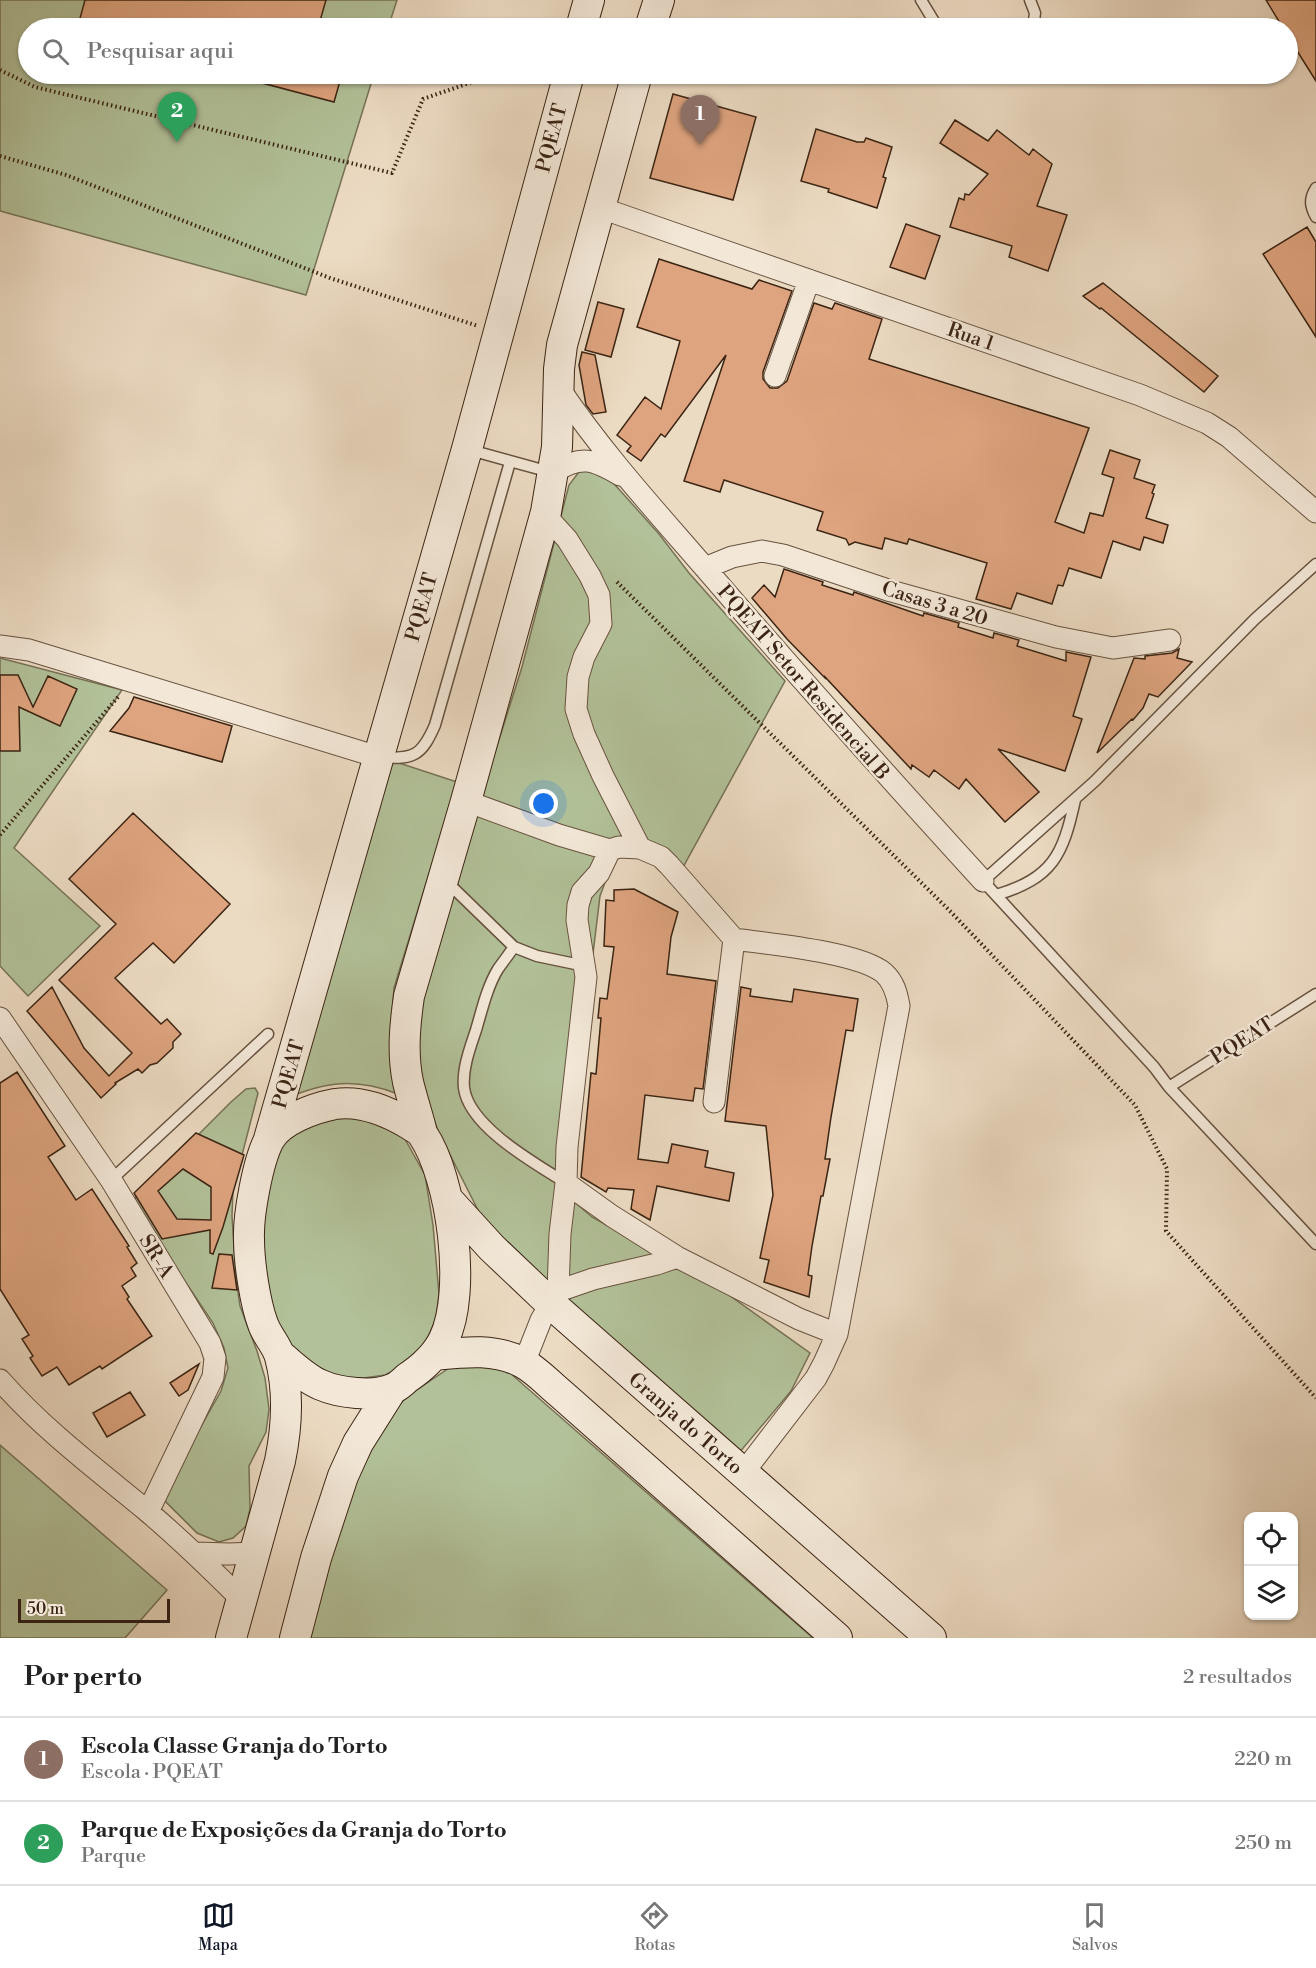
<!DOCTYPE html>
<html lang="pt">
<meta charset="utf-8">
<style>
body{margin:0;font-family:"Libre Bodoni",serif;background:#f2f2f2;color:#222}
.controls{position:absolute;right:18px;bottom:18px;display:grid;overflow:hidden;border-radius:12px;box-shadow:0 2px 4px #0004}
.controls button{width:54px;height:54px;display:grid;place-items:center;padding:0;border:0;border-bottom:2px solid #e0e0e0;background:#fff;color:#222;font:30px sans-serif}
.scale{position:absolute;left:18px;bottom:15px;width:152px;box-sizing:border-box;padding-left:6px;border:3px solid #3b2413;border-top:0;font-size:16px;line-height:21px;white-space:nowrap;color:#3b2413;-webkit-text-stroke:4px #f3e8d8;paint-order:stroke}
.you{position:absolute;left:544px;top:804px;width:21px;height:21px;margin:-15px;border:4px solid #fff;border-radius:50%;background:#1a73e8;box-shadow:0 0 0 9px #1a73e833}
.badge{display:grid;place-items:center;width:39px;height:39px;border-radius:50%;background:#111827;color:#fff;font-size:20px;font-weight:700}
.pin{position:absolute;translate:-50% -50px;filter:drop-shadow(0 2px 3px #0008)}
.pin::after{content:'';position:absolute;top:32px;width:21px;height:18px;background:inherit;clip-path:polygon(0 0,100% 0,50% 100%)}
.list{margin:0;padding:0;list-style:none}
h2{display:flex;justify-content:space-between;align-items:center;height:78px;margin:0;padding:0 24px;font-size:26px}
h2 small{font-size:20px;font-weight:400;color:#767676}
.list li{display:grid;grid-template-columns:39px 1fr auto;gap:18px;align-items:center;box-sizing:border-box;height:84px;padding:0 24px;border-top:2px solid #e0e0e0}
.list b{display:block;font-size:22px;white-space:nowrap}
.list p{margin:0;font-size:20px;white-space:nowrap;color:#767676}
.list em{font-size:20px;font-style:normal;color:#767676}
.icon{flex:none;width:33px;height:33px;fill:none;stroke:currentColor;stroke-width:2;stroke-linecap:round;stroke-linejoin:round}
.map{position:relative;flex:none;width:1316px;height:1638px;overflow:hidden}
.search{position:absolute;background:#fff;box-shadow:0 2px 4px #0004;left:18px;right:18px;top:18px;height:66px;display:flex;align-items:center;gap:15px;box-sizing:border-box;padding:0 21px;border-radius:33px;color:#767676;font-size:22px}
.sheet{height:246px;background:#fff}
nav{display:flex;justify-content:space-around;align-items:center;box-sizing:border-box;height:84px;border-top:2px solid #e0e0e0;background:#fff;font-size:16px;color:#767676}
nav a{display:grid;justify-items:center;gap:3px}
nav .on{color:#111827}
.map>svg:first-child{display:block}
</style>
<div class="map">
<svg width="1316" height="1638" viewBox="0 0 1316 1638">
<rect width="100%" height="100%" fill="#ecdbc3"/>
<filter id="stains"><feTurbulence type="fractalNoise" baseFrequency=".00333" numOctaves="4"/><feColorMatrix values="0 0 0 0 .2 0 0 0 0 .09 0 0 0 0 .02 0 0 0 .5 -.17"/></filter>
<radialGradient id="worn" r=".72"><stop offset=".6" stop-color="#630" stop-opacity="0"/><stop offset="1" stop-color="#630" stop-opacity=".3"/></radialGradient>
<path fill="#b2c199" stroke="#767256" stroke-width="1.5" d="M0,0h397l-9,28h-360v46h346l-68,221 -306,-84z
M582,468l26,9 51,57 30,39 96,108 -109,199 -14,-19 -46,-8 -16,43 -36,297 28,24 134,76 84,60 -19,38 -52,62 -165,-146 -93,-91 -43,-85 -14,-40 -7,-46 2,-52 103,-326 47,-182z
M0,658l122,32 -108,158 86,78 -72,70 -28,-30z
M390,760l67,22 -63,206 -2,27 6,79c-42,-16 -72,-13 -113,5z
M255,1088l3,5 -25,97 -1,26 4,63 4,27 17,45 8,27 4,31 -3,23 -17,34 1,43 -4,17 -13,12 -14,4 -22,-9 -36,-36 60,-106 7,-23 -4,-20 -11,-25 -70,-104 -8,-19 2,-9 44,-39 50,-50 15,-13z
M361,1112l40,20 24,43 8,50 6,69 -3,25 -12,27 -13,16 -26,13 -21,3 -29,-1 -29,-13 -18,-18 -15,-28 -12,-73 1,-36 15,-56 12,-18 40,-22z
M497,1365l13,8 303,265h-506l40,-138 41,-84 20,-20 44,-30z
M0,1445l167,145 -42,48h-125z"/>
<path fill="#dea47f" stroke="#3b2413" stroke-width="1.5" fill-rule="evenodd" d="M85,0h241l-8,28h-232l-7,-6z
M1266,0h50v81l-29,-46v-7h-4z
M247,74h95l-8,28 -87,-23z
M673,94l83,23 -23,83 -83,-22z
M955,120l33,21 9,-11 32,25 4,-6 19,15 -15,42 30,9 -19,56 -39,-14 3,-11 -62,-19 9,-29 5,2 1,-6 4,1 19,-21 -48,-31z
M816,129l41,13h7l2,-4 26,9 -9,30 3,1 -9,30 -49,-16 1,-3 -28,-8z
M906,224l34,12 -15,43 -35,-12z
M1307,227l9,15v95l-53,-83z
M659,259l93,30 7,-9 33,11 -29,81v7l7,9h8l9,-7 27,-78 18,6 3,-6 47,16 -13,40 220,69 -34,94 29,11 6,-20 13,3 11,-38 -12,-4 8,-24 30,10 -6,18 21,7 -3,8 2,1 -8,24 22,7 -5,18 -19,-6 -4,13 -27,-9 -12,37 -32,-10 -6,18 -5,-1 -6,19 -35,-11 -6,16 -35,-10 11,-36 -78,-24 -2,5 -22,-6 -3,11 -27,-7 -6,3 -3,-6 -29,-9 6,-18 -99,-32 -4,12 -36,-11 42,-126 -61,82 -4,-3 -20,27 -14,-10 4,-5 -14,-11 28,-38 16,12 19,-68 -43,-14z
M1103,283l115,93 -14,16 -103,-84 -1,1 -17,-13z
M598,302l26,7 -13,48 -26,-7z
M582,352l13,3 11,57 -13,2 -7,-9 -7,-40z
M784,569l39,13 -1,3 31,10 1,-3 69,24 1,-3 35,10 -1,4 35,11 1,-5 25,7 -2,6 49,15v-9l25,5 -18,59 9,3 -17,52 -67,-22 41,43 -34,30 -39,-43 -7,10 -25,-19 -5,7 -17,-12 -1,4 -86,-92v1l-38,-39 -35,-41 12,-13 11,12z
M1179,649l-2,9 15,4 -34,35 -9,-3 -6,14 -10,12 -1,-1 -35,34 37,-95 11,1v-3l27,-3z
M0,675h18l15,32 15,-31 29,13 -17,37 -41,-19 1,44h-20z
M134,697l98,29 -10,36 -112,-31 19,-23z
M133,813l97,91 -56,59 -21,-20 -38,35 46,46 6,-5 14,15 -8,8v6l-16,15 -7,2 -8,8 -4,-4 -23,14 1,1 -15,14 -74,-87 25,-24 32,61 25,28 23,-23 -73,-73 57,-56 -47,-45z
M634,889l44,23 -7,25 -4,37 49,7 -13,108 -8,-1 -2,13 -48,-6 -7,64 30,4 4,-19 36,7 -3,16 29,6 -5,28 -72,-15 -7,34 -19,-11 3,-19 -26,-2 -2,4 -25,-15 10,-104 5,1 5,-56h-3l2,-20 7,1 7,-52 -10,-1 2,-46 8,1v-11z
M741,987l10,2 -1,7 42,6 2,-13 64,10 -5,32 -7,-1 -15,87 -6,42h5l-7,37h-2l-9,50 -4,29 4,1 -3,21 -45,-15 5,-22 -9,-2 13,-63 -7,-69 -41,-5z
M17,1072l48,74 -17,11 28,43 16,-11 37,57 -2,1 10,16 -6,5 5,8 -14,10 7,11 -2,2 25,37 -50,33 -2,-3 -31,19 -12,-18 -15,9 -12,-18 3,-2 -11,-17 7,-4 -29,-46v-206z
M196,1133l48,22 -21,72 -10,27 -3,-1v-23l-48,9 -28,-46zM183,1169l28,18v33l-34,-1 -19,-28z
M219,1254l13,1 5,35 -25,-2z
M199,1364l-11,26 -9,6 -9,-13z
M130,1392l15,23 -38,22 -14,-24z"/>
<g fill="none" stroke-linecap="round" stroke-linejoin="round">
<defs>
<path id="lane" d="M921,0l17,28
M1030,0l5,13 -2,15
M1316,188c-7,11 -6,18 0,29
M470,450l80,22
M1316,564l-61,55 -160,162 -112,100 171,186 15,20 147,157
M381,757c33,3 41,-2 54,-32l75,-263
M447,882l67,65 23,9 48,10
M996,895c57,-17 67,-40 79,-95
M514,947c-5,7 -11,15 -16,22 -11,18 -16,41 -22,61 -6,18 -14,39 -12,58 5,39 72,76 102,95
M1169,1087l147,-93
M111,1180l157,-146"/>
<path id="street" d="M601,208l539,187 67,28 22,14 87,75
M775,376l34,-96
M559,388c43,64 95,121 146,180 91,106 184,210 278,313
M554,472c27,-17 39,-13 66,3
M545,515l22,24 23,37 9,19 2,29 -17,33 -6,20 -2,32 8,25 19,42 37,72
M705,568l27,-11 30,-6 21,4 108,36 165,46 57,11 57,-8
M0,646l29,4 349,107
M466,801l93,34 51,15 9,-3 21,1 21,9 8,8 65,74c35,5 125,13 150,34 10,9 13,21 15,33l-62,328 -13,29 -8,15 -73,95
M0,1018l111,162 99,163 5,15 -2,19 -65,135
M714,1102l20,-163
M566,1183l46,33 65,41 122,62 38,15
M558,1291l35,-12 64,-15 20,-7
M524,1363l17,-43 17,-29 2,-57 6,-51 1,-36 19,-170 -9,-57 1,-15 4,-13 17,-19 11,-23
M0,1380c44,50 96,89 147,131 33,28 64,58 94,88
M195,1553l34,1 26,-1"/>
<path id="secondary" d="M581,28l8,-28
M650,28l9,-28
M422,1133c-4,-17 -10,-34 -14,-51 -6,-29 -3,-58 1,-86l57,-195 80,-289 11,-65 2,-78 3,-24 75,-271
M269,1139l198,-690 102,-375
M449,1201l43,47 58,55 381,335
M435,1355c29,-3 61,-7 88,8 13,7 25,20 37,30l277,245
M231,1638l49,-177c7,-34 9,-70 0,-104 -3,-12 -13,-21 -17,-33 -8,-21 -14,-62 -14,-85 -1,-24 9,-78 20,-99 11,-20 45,-32 66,-36 27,-4 52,7 74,20 4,3 11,6 14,11 29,43 44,157 21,204 -8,17 -22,29 -37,39 -4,4 -10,9 -15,11 -18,8 -53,4 -71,-4 -15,-6 -29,-20 -41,-30
M295,1638l21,-80 27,-82 15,-33 34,-54"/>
</defs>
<use href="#lane" stroke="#67523f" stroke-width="13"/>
<use href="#street" stroke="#67523f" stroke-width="23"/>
<use href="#secondary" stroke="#3b2413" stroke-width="32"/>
<path stroke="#3b2413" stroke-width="4" stroke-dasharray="1.5 3" stroke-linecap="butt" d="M0,70l35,17 357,86 31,-74 72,-25
M0,156l66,19 264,103 148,48
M617,582l333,329 185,194 32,64 -1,62 150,167
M0,835l118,-138"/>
<use href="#lane" stroke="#f3e8d8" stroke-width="10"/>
<use href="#street" stroke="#f3e8d8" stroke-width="21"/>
<use href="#secondary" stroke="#f3e8d8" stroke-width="30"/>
</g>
<g text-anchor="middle" stroke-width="5" stroke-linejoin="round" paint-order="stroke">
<g font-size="20" fill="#3b2413" stroke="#f3e8d8">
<text transform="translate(551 138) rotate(-75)" y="7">PQEAT</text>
<text transform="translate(971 336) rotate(19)" y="7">Rua 1</text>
<text transform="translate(935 603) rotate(17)" y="7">Casas 3 a 20</text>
<text transform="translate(421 607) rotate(-74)" y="7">PQEAT</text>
<text transform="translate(804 682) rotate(49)" y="7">PQEAT Setor Residencial B</text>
<text transform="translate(1242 1040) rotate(-32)" y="7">PQEAT</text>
<text transform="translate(288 1074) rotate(-74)" y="7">PQEAT</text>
<text transform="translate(157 1256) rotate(59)" y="7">SR-A</text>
<text transform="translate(686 1423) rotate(41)" y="7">Granja do Torto</text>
</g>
</g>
<rect width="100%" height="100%" filter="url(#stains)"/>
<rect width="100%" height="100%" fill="url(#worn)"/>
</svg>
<div class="controls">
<button><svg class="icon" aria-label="locate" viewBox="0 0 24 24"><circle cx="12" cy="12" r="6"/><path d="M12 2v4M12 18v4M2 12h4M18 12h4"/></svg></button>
<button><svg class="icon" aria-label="layers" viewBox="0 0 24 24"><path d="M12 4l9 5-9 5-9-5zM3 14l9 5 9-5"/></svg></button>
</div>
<div class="scale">50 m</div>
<div class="you"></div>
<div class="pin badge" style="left:700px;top:145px;background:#8d6e63">1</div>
<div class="pin badge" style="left:177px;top:142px;background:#2e9e5b">2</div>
<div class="search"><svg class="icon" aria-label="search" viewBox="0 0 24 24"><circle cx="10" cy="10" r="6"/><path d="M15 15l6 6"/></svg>Pesquisar aqui</div>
</div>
<section class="sheet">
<h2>Por perto<small>2 resultados</small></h2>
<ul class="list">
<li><span class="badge" style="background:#8d6e63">1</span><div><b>Escola Classe Granja do Torto</b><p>Escola · PQEAT</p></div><em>220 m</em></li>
<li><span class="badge" style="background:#2e9e5b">2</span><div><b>Parque de Exposições da Granja do Torto</b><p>Parque</p></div><em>250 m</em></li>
</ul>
</section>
<nav>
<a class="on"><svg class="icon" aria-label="map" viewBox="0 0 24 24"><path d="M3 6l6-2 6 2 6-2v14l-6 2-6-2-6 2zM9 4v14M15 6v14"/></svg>Mapa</a>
<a><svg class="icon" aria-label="directions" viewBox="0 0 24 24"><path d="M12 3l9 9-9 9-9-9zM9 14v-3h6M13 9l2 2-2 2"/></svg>Rotas</a>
<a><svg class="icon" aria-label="saved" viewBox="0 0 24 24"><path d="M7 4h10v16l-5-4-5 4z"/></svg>Salvos</a>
</nav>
